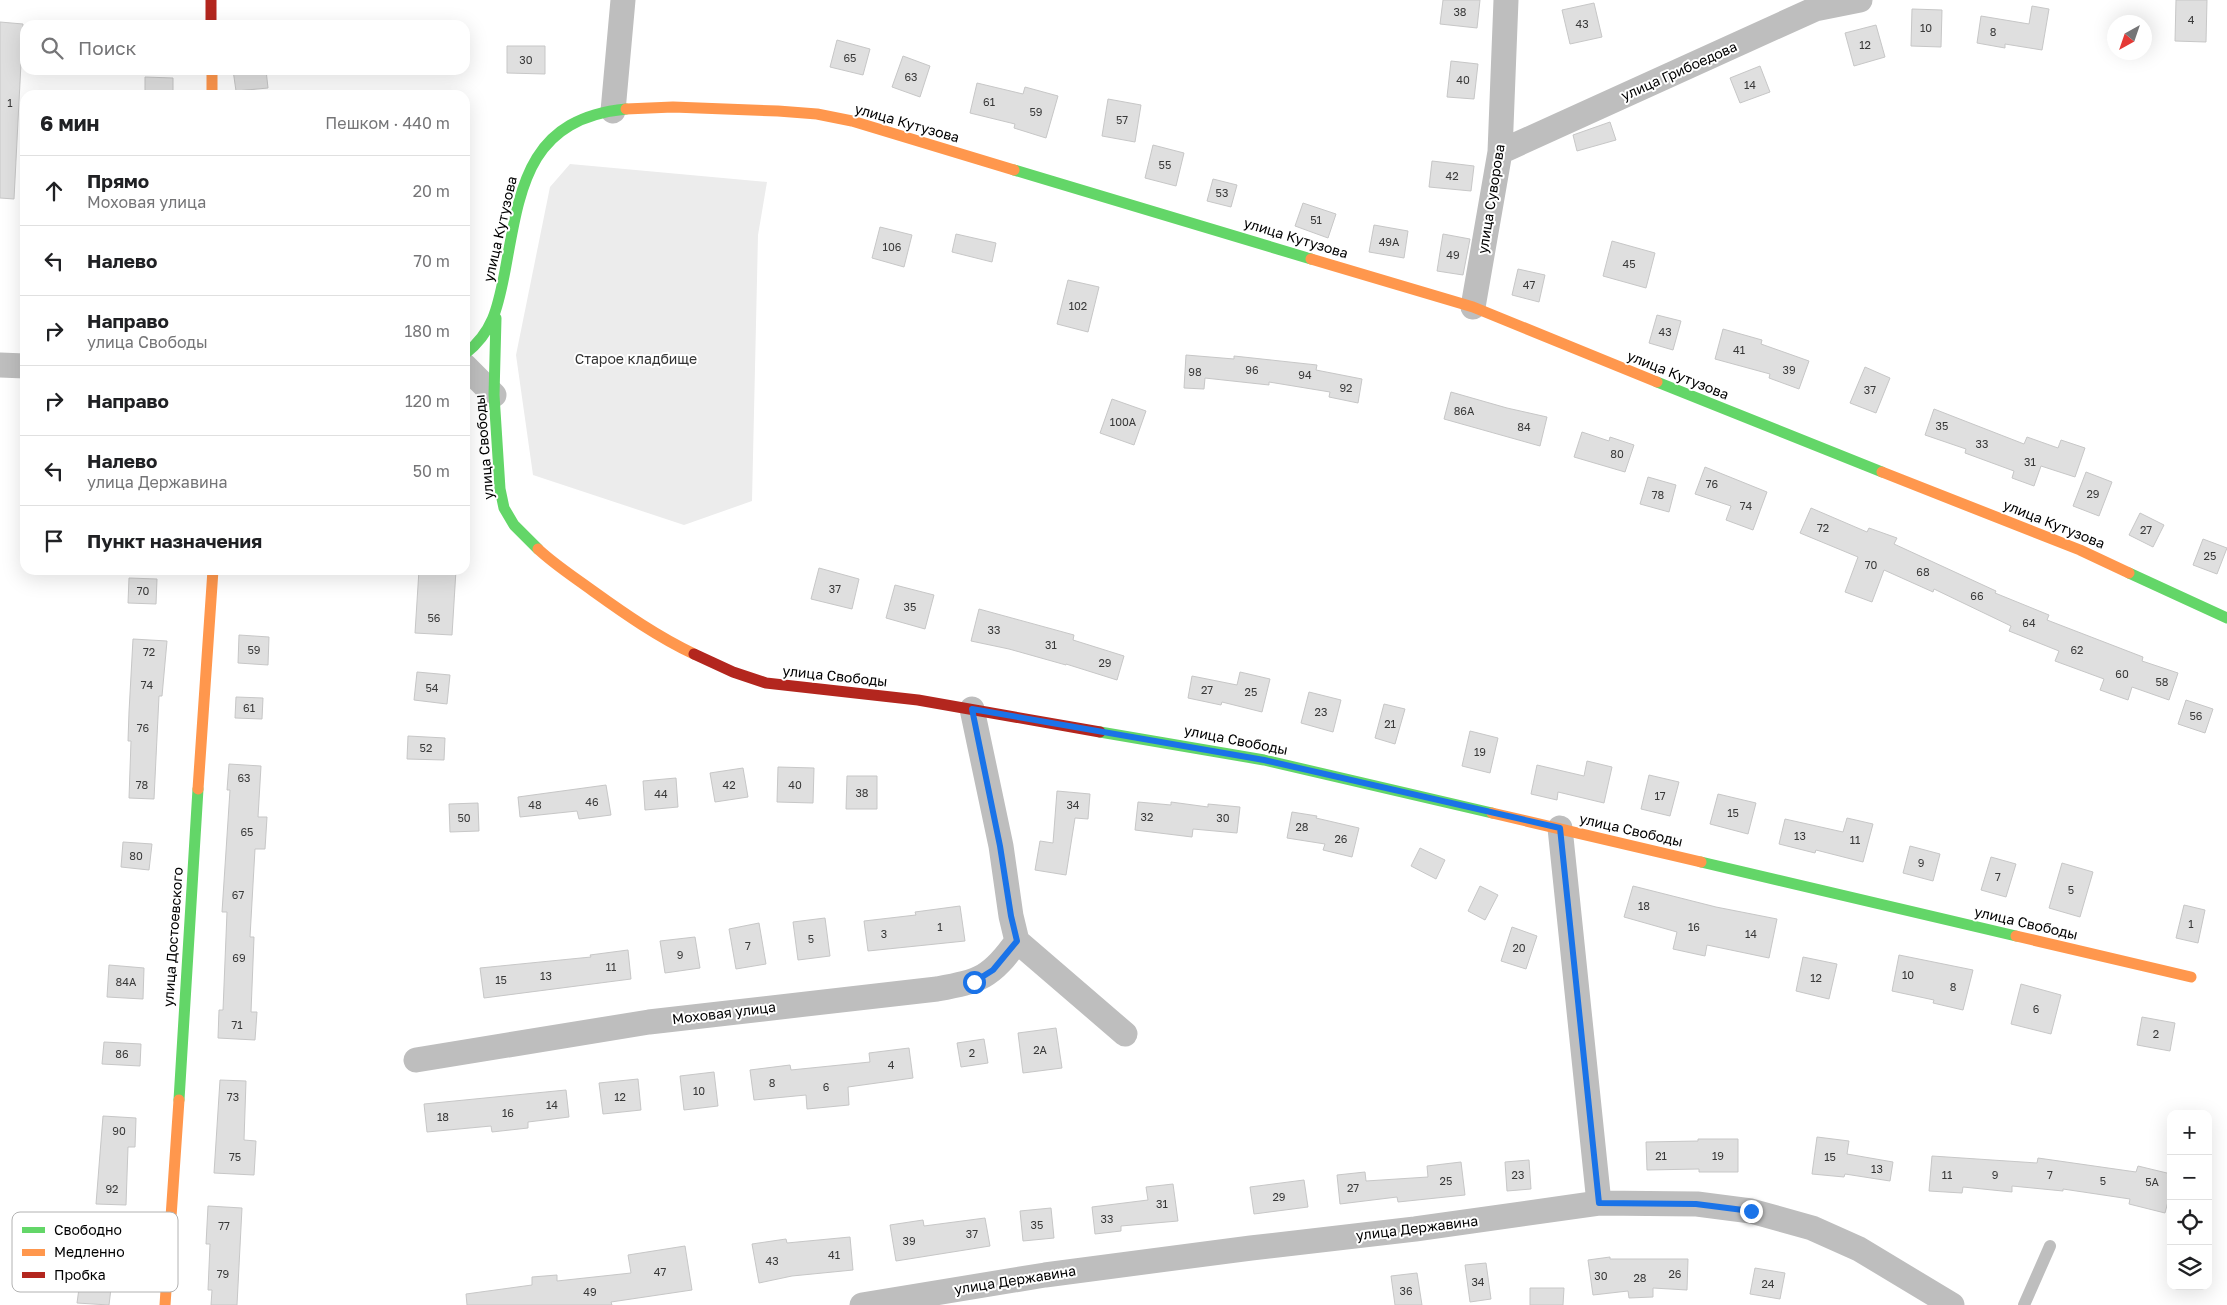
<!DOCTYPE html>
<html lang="ru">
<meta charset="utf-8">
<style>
body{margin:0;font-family:"Golos Text",sans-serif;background:#f6f6f6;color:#202124}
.controls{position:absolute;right:15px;bottom:15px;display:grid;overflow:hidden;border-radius:10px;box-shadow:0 5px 20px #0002}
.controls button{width:45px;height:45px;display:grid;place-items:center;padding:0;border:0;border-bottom:1px solid #e0e0e0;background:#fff;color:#202124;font:25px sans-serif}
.compass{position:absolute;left:2107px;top:15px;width:45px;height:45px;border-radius:50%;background:#fff;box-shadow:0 5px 20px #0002;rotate:220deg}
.stop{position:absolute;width:15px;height:15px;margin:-11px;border:4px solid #1a73e8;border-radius:50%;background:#fff}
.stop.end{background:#1a73e8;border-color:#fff;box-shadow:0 1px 5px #0008}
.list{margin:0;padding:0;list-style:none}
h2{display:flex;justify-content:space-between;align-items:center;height:65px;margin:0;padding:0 20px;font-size:21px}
h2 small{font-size:16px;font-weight:400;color:#757577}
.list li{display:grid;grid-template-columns:32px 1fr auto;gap:15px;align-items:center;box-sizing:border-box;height:70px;padding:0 20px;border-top:1px solid #e0e0e0}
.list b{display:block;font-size:19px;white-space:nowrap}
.list p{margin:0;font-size:16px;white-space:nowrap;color:#757577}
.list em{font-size:16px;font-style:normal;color:#757577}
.icon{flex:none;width:28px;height:28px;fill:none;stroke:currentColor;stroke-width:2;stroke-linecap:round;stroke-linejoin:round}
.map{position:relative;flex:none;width:2227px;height:1305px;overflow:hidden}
.search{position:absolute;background:#fff;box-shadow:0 5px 20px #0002;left:20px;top:20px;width:450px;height:55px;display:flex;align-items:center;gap:12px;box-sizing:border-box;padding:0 18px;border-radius:15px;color:#757577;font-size:19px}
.panel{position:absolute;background:#fff;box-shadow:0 5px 20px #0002;left:20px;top:90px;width:450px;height:485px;border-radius:15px}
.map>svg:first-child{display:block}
</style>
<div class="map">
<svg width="2227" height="1305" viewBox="0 0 2227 1305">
<rect width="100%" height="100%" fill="#fff"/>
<path fill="#ececec" d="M570,164l197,18 -9,53 -6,266 -68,24 -151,-50 -17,-120 34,-168z"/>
<path fill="#dfdfdf" stroke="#c7c7c7" d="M1443,0h37l-3,28 -37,-4z
M2176,0h31l-1,42 -31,-1z
M1594,3l8,34 -32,7 -8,-34z
M2032,6l17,3 -7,41 -37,-6v4l-28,-5 4,-27 48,8z
M1912,9l30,1 -1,37 -30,-1z
M0,22l23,2 -9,175 -14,-1z
M1876,25l9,32 -31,9 -9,-33z
M837,40l33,9 -7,26 -33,-8z
M507,46h38v28l-38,-1z
M903,56l27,10 -10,31 -28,-10z
M1451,61l27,3 -4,35 -27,-2z
M1760,66l10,26 -30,11 -10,-25z
M233,70h33l2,18 -32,3z
M145,77l28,1v17h-28z
M977,83l46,11 2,-7 33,9 -12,42 -32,-10 1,-4 -45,-11z
M1108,99l33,6 -6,37 -33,-6z
M1610,122l6,18 -39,11 -4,-16z
M1153,145l31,8 -8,33 -31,-8z
M1432,161l42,5 -3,25 -42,-4z
M1213,179l24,6 -6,22 -24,-6z
M1303,203l33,11 -8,24 -33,-12z
M1374,225l34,6 -4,27 -35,-6z
M880,227l32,8 -8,32 -32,-9z
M956,234l40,9 -4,19 -40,-10z
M1443,234l27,5 -7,36 -26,-4z
M1612,241l43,12 -9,35 -43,-12z
M1518,269l27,6 -6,27 -27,-7z
M1068,280l31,7 -11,45 -31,-8z
M1657,315l24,6 -8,29 -24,-7z
M1723,329l39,11 -1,4 48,17 -10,28 -30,-11 1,-4 -55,-15z
M1186,355l48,4v-3l83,9 -1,5 46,9 -4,24 -29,-6 1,-5 -61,-10v3l-64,-7 -1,11 -20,-1z
M1865,367l25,11 -14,35 -26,-10z
M1451,392l56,16 40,9 -7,29 -96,-27z
M1112,399l34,12 -12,34 -34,-12z
M1934,409l90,35 3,-7 31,11 3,-8 24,8 -10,29 -34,-11 -7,20 -22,-8 2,-7 -49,-18 1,-4 -41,-14z
M1582,432l27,9 1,-4 24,8 -9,27 -51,-15z
M1705,467l62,25 -14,38 -27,-10 5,-14 -36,-12z
M2086,472l26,10 -13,34 -26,-10z
M1648,477l28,8 -7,27 -29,-8z
M1811,508l56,24 2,-4 28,10 -3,6 102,47 -1,2 54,22 -2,5 96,37 -1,4 36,12 -9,27 -37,-13 -4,13 -28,-10 4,-11 -49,-18 4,-10 -50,-20 2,-5 -77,-37 -1,3 -49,-22 -12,32 -27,-10 13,-35 -58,-24z
M2140,513l24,12 -11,22 -24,-12z
M2203,539l24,9 -10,26 -24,-9z
M819,568l40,11 -7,30 -41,-10z
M419,570h37l-4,65 -37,-2z
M129,578l28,1 -1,25 -28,-1z
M895,585l39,10 -9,34 -39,-11z
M979,609l95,26 -1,5 51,16 -7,24 -51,-16v1l-57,-16 -38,-8z
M239,635l30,2 -1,28 -30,-2z
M133,639l34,2 -5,55h-3l-5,103 -25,-1 2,-57h-3l1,-29z
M417,672l33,3 -3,29 -33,-4z
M1240,672l30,7 -8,33 -40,-10 -1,3 -33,-7 4,-22 45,9z
M1309,692l32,8 -8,32 -32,-9z
M236,697l27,1 -1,21 -27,-1z
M2186,700l27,9 -8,24 -27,-9z
M1384,704l21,5 -10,35 -20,-6z
M1470,731l28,7 -8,35 -28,-7z
M408,736l37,2 -1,22 -37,-1z
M1587,761l25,6 -8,36 -46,-11 -1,8 -26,-6 6,-29 47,11z
M229,764l32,2 -3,51h9l-2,32h-10l-5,88h4l-3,75h6l-2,28 -37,-2 1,-28h4l4,-98h-5l8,-122h-3z
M778,767l36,1 -1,35 -36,-1z
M743,768l5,29 -33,5 -5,-29z
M1649,775l30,7 -9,34 -29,-7z
M847,776h30v33h-31z
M676,778l2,29 -33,3 -2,-29z
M606,785l5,30 -32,4 -2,-8 -57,6 -2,-20z
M1057,791l33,3 -2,25 -13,-1 -9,57 -31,-5 5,-29 13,2z
M1718,794l38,9 -8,31 -38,-10z
M1138,802l33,3v-3l37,5v-3l32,3 -3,26 -44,-4 -1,8 -57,-7z
M478,803l1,28 -29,1 -1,-28z
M1292,812l25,4 -1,2 43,10 -7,29 -29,-7 2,-6 -38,-6z
M1847,818l26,6 -10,38 -47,-12 -1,3 -36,-9 6,-25 58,13z
M123,842l29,2 -3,26 -28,-3z
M1910,846l30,8 -7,27 -30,-8z
M1420,848l25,12 -9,19 -25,-13z
M1991,857l25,7 -10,33 -25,-7z
M2062,863l31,9 -13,45 -31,-9z
M1480,886l18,9 -13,25 -17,-9z
M1633,886l83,21 61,12 -8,39 -62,-13 -2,11 -32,-7 4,-17 -53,-15z
M2184,905l21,5 -7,33 -22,-5z
M960,906l5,35 -97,10 -4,-30 52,-6 -1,-3z
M825,918l5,38 -32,4 -5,-38z
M759,923l7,41 -30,5 -7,-40z
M1512,927l25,9 -11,33 -25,-8z
M695,937l5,31 -35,5 -5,-32z
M628,950l3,29 -147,19 -4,-30 111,-11 -1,-2z
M1899,955l74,15 -10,40 -30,-7 1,-3 -42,-9z
M1803,957l34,7 -8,35 -33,-8z
M109,965l35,3 -1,31 -36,-2z
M2021,984l40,11 -10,39 -40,-10z
M2142,1017l33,6 -5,28 -33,-6z
M1056,1028l6,40 -39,5 -5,-40z
M984,1039l4,24 -27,4 -4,-24z
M104,1042l37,2 -1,22 -38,-2z
M909,1048l4,30 -65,9 1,18 -42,4 -1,-14 -52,5 -4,-30 40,-5 1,5 79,-8 -1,-9z
M714,1072l4,34 -34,4 -4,-34z
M638,1079l3,31 -38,4 -4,-31z
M220,1080l26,1 -2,59 12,1 -2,34 -40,-2z
M566,1090l3,27 -41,5v6l-36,4 -1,-6 -64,6 -3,-28z
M103,1116l33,2 -1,29h-7l-2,58 -30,-1z
M1817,1137l32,4 -2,13 46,8 -3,19 -45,-7 -1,3 -32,-3z
M1698,1139h40v33h-39v-3l-52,1 -1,-28 52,-1z
M1932,1156l105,7 1,-5 98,14 2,-6 33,8v16l-6,23 -36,-9 1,-5 -67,-10v2l-51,-5v6l-49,-5 -1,6 -33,-2z
M1529,1160l2,29 -24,2 -2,-29z
M1461,1162l4,33 -67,7 -1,-5 -57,7 -3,-29 28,-3 1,9 62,-4 -1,-11z
M1304,1180l4,27 -54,7 -4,-27z
M1173,1184l5,37 -57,5v5l-26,3 -3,-27 56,-7 -2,-13z
M208,1206l34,2 -5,97h-26l1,-15h-4l2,-46h-4z
M1051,1208l3,30 -31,3 -3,-30z
M985,1218l5,28 -94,15 -6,-36 33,-5 1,6z
M87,1237l32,2 -3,33h-3l-4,33 -32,-2 4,-29h3z
M850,1237l3,33 -61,6 -33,7 -7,-39 34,-5 1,4z
M685,1246l7,44 -81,12 1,3h-145l-1,-11 66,-9v-8l25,-2v6l74,-8 -3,-18z
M1610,1257v2h78l-1,31 -34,-2v9l-24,1 -1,-7 -35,4 -5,-35z
M1486,1263l5,36 -21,3 -5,-37z
M1755,1268l30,5 -5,26 -30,-5z
M1417,1273l5,32h-27l-4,-29z
M1530,1288h34l-1,17h-33z"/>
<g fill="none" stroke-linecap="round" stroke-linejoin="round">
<path stroke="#bebebe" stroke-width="12" d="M2024,1305l26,-59"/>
<path stroke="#bebebe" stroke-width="25" d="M613,111l10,-111
M1500,152l315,-143 45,-9
M1473,307l27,-155 6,-152
M0,365l25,1
M465,366l29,29
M972,709l29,137 10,70 6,25 108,93
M1560,828l39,375
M416,1060l233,-38 288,-33c43,-8 54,-11 80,-48
M862,1305l183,-30 206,-27 164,-19 184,-26 98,1 54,7 61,17 47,21 93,56"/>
<path stroke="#63d668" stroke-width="11" d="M1014,170l297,89
M496,318l-2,77 6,94 4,19 10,17 24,24
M465,354c29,-23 33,-48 40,-83 15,-81 21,-152 121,-162
M1657,382l225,90
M2129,573l98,45
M1100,732l164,28 228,53
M1701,862l315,74
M179,1100l19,-311"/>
<path stroke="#ff974d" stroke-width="11" d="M212,70v25
M626,109l47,-2 105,4 39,3 35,7 162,49
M1311,259l162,48 184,75
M1882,472l198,78 49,23
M538,549c17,16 36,28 55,42 32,23 65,46 101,63
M198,789l15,-219
M1492,813l209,49
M2016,936l175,41
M165,1305l14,-205"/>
<path stroke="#b3261e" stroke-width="11" d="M211,0v25
M694,654l39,18 33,11 152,17 182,32"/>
</g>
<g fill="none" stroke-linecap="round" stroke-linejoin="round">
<path stroke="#1a73e8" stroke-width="6" d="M974,982l19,-12 24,-29 -6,-25 -11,-70 -28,-137 292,51 296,68 39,375 97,1 55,7"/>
</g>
<g text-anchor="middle" stroke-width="4" stroke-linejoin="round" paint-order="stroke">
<g font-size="11" fill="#383838">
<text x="1460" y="16">38</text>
<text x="2191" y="24">4</text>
<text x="1582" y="28">43</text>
<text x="1926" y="32">10</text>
<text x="1993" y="36">8</text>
<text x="1865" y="49">12</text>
<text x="850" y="62">65</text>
<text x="526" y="64">30</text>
<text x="911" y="81">63</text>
<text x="1463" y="84">40</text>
<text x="1750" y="89">14</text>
<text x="989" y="106">61</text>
<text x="10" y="107">1</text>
<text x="1036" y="116">59</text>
<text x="1122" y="124">57</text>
<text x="1165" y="169">55</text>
<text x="1452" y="180">42</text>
<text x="1222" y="197">53</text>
<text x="1316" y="224">51</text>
<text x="1389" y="246">49А</text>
<text x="892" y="251">106</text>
<text x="1453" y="259">49</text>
<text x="1629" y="268">45</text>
<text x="1529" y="289">47</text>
<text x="1078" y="310">102</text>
<text x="1665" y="336">43</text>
<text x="1739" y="354">41</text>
<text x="1252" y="374">96</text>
<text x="1789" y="374">39</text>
<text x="1195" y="376">98</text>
<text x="1305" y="379">94</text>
<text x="1346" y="392">92</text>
<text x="1870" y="394">37</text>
<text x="1464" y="415">86А</text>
<text x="1123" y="426">100А</text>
<text x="1942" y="430">35</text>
<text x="1524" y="431">84</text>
<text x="1982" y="448">33</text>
<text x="1617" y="458">80</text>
<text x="2030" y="466">31</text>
<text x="1712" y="488">76</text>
<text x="2093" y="498">29</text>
<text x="1658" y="499">78</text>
<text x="1746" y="510">74</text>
<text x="1823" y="532">72</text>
<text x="2146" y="534">27</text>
<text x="2210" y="560">25</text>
<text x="1871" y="569">70</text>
<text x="1923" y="576">68</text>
<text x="835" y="593">37</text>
<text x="143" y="595">70</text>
<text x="1977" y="600">66</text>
<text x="910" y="611">35</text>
<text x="434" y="622">56</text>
<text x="2029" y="627">64</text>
<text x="994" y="634">33</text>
<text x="1051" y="649">31</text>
<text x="254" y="654">59</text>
<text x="2077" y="654">62</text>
<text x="149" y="656">72</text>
<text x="1105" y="667">29</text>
<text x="2122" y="678">60</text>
<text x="2162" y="686">58</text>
<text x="147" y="689">74</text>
<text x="432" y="692">54</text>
<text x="1207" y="694">27</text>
<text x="1251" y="696">25</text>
<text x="249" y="712">61</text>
<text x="1321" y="716">23</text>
<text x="2196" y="720">56</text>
<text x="1390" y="728">21</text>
<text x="143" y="732">76</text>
<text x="426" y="752">52</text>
<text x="1480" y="756">19</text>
<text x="244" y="782">63</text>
<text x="142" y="789">78</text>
<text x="729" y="789">42</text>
<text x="795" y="789">40</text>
<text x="862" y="797">38</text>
<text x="661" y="798">44</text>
<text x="1660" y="800">17</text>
<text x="592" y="806">46</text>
<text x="535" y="809">48</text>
<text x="1073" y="809">34</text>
<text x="1733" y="817">15</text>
<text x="1147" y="821">32</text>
<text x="464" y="822">50</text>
<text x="1223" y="822">30</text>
<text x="1302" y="831">28</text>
<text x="247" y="836">65</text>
<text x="1800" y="840">13</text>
<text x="1341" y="843">26</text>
<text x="1855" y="844">11</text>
<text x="136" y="860">80</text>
<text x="1921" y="867">9</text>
<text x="1998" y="881">7</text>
<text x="2071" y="894">5</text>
<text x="238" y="899">67</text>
<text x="1644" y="910">18</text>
<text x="2191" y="928">1</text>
<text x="940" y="931">1</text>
<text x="1694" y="931">16</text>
<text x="884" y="938">3</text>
<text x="1751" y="938">14</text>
<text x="811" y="943">5</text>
<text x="748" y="950">7</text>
<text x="1519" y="952">20</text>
<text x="680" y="959">9</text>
<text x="239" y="962">69</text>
<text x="611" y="971">11</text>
<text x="1908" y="979">10</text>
<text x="546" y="980">13</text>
<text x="1816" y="982">12</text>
<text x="501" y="984">15</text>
<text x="126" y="986">84А</text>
<text x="1953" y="991">8</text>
<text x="2036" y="1013">6</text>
<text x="237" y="1029">71</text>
<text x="2156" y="1038">2</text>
<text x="1040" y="1054">2А</text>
<text x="972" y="1057">2</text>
<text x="122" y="1058">86</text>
<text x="891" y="1069">4</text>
<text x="772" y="1087">8</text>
<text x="826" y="1091">6</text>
<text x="699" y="1095">10</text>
<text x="233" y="1101">73</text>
<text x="620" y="1101">12</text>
<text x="552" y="1109">14</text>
<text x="508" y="1117">16</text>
<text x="443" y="1121">18</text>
<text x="119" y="1135">90</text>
<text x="1661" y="1160">21</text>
<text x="1718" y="1160">19</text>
<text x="235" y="1161">75</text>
<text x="1830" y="1161">15</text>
<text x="1877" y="1173">13</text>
<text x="1518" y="1179">23</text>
<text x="1947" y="1179">11</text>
<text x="1995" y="1179">9</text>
<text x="2050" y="1179">7</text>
<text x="1446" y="1185">25</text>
<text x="2103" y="1185">5</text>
<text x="2152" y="1186">5А</text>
<text x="1353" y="1192">27</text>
<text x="112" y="1193">92</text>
<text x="1279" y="1201">29</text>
<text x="1162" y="1208">31</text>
<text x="1107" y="1223">33</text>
<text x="1037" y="1229">35</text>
<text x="224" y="1230">77</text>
<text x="972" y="1238">37</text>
<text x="909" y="1245">39</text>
<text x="834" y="1259">41</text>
<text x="772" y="1265">43</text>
<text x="660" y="1276">47</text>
<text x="223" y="1278">79</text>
<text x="1675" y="1278">26</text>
<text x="1601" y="1280">30</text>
<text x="1640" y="1282">28</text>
<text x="1478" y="1286">34</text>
<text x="1768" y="1288">24</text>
<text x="1406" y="1295">36</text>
<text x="590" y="1296">49</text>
</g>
<g font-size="14" fill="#000" stroke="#fff">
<text transform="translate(1679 71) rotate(-24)" y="5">улица Грибоедова</text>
<text transform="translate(907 123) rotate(16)" y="5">улица Кутузова</text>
<text transform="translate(1491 199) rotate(-81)" y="5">улица Суворова</text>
<text transform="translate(500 229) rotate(-77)" y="5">улица Кутузова</text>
<text transform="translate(1296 238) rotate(17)" y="5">улица Кутузова</text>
<text transform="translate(1678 375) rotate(22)" y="5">улица Кутузова</text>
<text transform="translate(484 447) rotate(-95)" y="5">улица Свободы</text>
<text transform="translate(2054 524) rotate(22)" y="5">улица Кутузова</text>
<text transform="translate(835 676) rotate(6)" y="5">улица Свободы</text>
<text transform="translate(1236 740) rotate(11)" y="5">улица Свободы</text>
<text transform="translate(1631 830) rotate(13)" y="5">улица Свободы</text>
<text transform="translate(2026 923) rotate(13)" y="5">улица Свободы</text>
<text transform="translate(173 937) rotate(-86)" y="5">улица Достоевского</text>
<text transform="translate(724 1013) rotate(-7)" y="5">Моховая улица</text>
<text transform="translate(1417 1228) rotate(-7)" y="5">улица Державина</text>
<text transform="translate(1015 1280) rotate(-9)" y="5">улица Державина</text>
</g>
<g font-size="14" fill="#333" stroke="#fff">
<text x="636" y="364">Старое кладбище</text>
</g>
</g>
<rect x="12" y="1212" width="166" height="80" rx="8" fill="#fff" stroke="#b2b2b2" stroke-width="1"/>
<rect x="22" y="1227" width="23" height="6" fill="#63d668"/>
<rect x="22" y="1249" width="23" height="7" fill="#ff974d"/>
<rect x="22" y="1272" width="23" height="6" fill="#b3261e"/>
<g font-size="14" fill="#000">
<text x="54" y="1235">Свободно</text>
<text x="54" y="1257">Медленно</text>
<text x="54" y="1280">Пробка</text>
</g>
</svg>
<div class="controls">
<button>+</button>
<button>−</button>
<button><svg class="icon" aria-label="locate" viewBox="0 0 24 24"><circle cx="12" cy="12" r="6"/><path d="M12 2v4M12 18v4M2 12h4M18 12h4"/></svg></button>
<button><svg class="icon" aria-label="layers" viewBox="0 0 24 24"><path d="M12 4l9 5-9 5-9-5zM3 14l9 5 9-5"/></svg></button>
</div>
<svg class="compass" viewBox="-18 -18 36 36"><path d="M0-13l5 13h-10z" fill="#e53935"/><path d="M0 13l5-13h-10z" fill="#757577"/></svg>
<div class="stop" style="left:974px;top:982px"></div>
<div class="stop end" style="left:1751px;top:1211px"></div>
<div class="search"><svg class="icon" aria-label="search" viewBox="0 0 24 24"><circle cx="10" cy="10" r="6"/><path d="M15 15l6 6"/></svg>Поиск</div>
<section class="panel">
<h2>6 мин<small>Пешком · 440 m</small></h2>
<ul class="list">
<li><svg class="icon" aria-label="ahead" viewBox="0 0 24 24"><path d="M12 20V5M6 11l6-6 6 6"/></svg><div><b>Прямо</b><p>Моховая улица</p></div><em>20 m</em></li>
<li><svg class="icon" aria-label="left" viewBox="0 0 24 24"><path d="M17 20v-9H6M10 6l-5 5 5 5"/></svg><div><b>Налево</b></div><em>70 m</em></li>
<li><svg class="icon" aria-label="right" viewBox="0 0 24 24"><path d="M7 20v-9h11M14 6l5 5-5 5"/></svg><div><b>Направо</b><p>улица Свободы</p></div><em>180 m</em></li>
<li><svg class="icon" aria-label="right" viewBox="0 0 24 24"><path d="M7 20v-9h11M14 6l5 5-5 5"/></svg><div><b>Направо</b></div><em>120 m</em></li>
<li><svg class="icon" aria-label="left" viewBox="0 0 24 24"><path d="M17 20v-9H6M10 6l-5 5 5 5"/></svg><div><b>Налево</b><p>улица Державина</p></div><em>50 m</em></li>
<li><svg class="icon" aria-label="arrive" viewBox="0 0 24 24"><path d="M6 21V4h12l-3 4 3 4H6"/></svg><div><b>Пункт назначения</b></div></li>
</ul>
</section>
</div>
